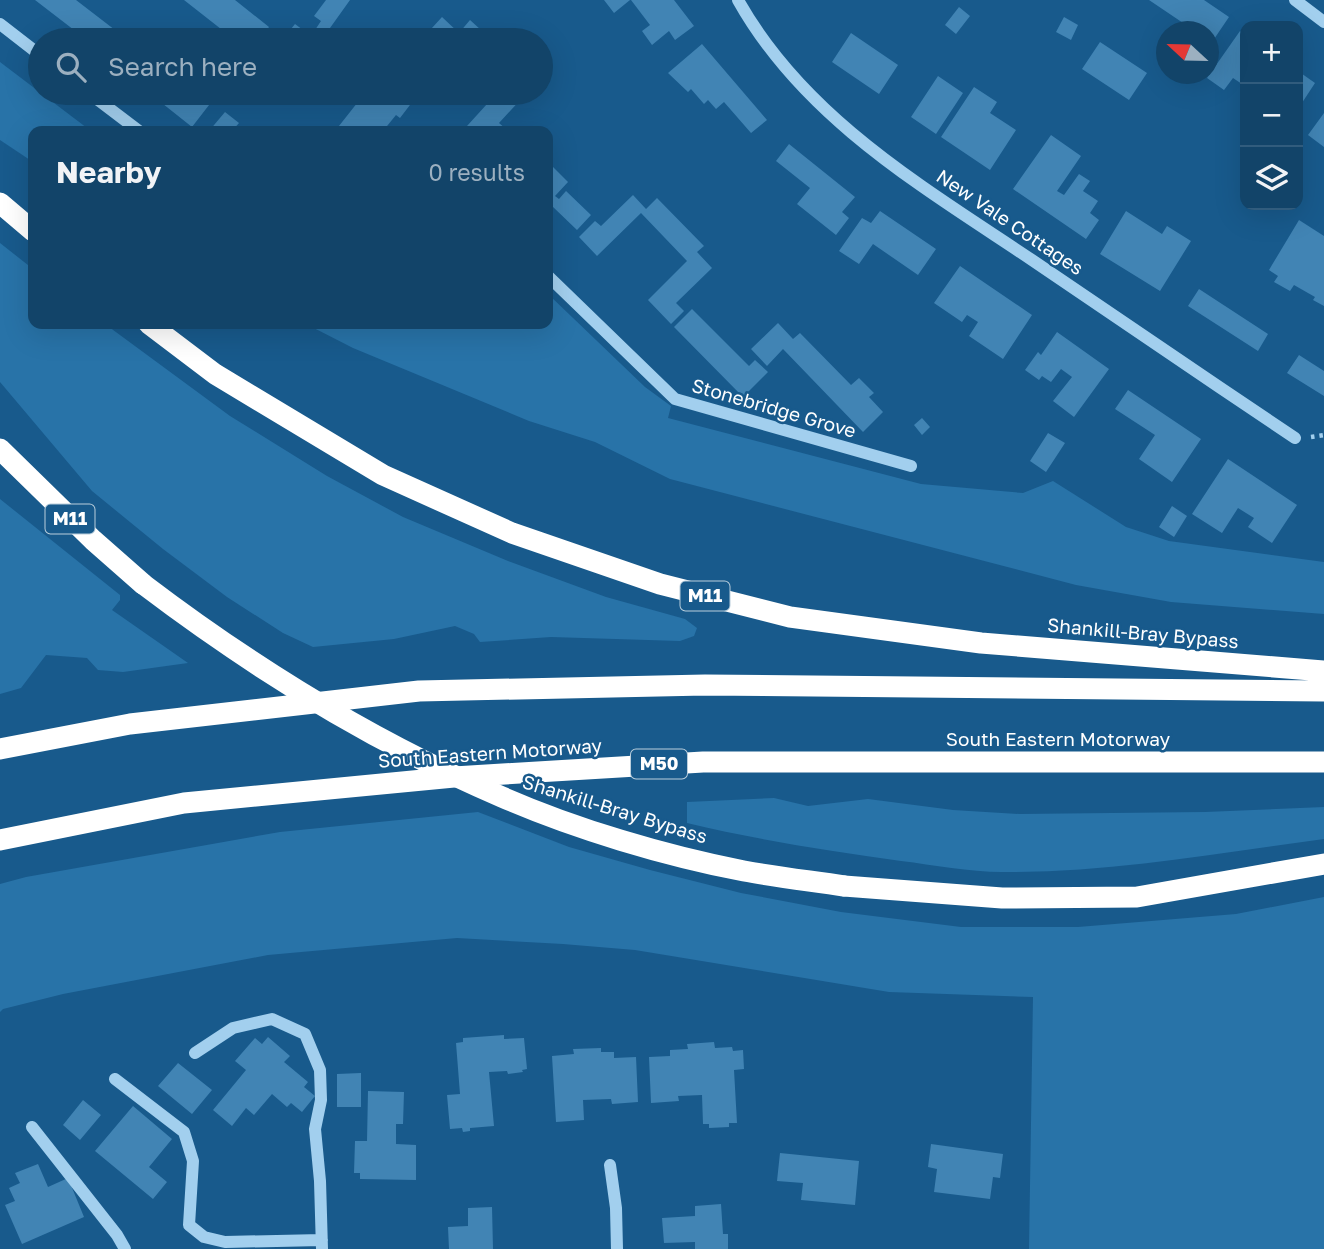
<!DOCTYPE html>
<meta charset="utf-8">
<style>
body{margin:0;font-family:"Golos Text",sans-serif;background:#1f4e71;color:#f1f3f6}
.controls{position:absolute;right:21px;top:21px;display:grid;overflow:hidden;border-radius:14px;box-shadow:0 7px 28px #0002}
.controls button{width:63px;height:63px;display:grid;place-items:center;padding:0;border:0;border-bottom:2px solid #315c7d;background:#124469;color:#f1f3f6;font:35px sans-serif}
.compass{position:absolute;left:1156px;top:21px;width:63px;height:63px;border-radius:50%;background:#124469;box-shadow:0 7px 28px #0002;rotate:292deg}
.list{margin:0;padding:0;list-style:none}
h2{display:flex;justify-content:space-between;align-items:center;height:91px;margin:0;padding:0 28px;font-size:30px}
h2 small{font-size:23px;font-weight:400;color:#9cb0c0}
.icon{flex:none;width:38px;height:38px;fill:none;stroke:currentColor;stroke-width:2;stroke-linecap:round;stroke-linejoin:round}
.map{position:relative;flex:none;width:1324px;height:1249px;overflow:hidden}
.search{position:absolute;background:#124469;box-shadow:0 7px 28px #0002;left:28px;top:28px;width:525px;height:77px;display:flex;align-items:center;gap:18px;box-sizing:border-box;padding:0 24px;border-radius:38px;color:#9cb0c0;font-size:26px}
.panel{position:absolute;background:#124469;box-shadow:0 7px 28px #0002;left:28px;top:126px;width:525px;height:203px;border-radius:14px}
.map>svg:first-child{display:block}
</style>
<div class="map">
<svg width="1324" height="1249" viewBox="0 0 1324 1249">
<rect width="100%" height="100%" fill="#185a8c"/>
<path fill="#2873a8" d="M0,62l91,69h-58v31l-33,-22z
M0,243l33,26v55h72l125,92 97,60 76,41 105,44 98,36 79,22 12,9 -3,8 -14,5 -129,-4 -71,5 -6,-8 -19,-8 -61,13 -81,8 -30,-14 -56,-36 -64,-48 -71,-58 -92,-109z
M548,294l97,93 26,19 -3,12 253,66 102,9 30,-12 73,46 43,14 155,21v52l-153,-12 -95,-17 -406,-106 -75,-37 -66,-21 -176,-73 -47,-24h242z
M0,499l120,96v5l-8,10 76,53 -65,9 -25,-2 -11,-12 -41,-3 -25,33 -21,6z
M774,798l34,8 60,-7 85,11 67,4 185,-2 119,-5v32c-106,14 -215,34 -322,33 -33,0 -68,-7 -101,-11 -72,-10 -143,-21 -214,-38v-21z
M478,812l91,35 81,23 91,23 100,19 120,15h117l158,-13 88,-17v352h-295l4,-252 -144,-5 -254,-42 -72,-6 -106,-6 -189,17 -205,39 -60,15 -3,3v-128l26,-7 254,-45z"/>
<path fill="#4184b4" d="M35,0h41l52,40 7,-7 9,7h-57z
M184,0h51l34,27 -10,13h-24z
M326,0h24l-20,28 6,4 -6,8h-48l13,-16 16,12 10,-15 -7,-5z
M604,0h26l-16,13z
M631,0h43l20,26 -19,14 -6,-9 -17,14 -10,-14 8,-6z
M1149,0h55l25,17 -21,31v-16h-18l2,-3z
M959,7l11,9 -14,18 -11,-9z
M442,17l17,16 11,-13 22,20h-71z
M1064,17l14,8 -7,15 -15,-8z
M1240,31l5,4v44l-3,5 -9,-6 -9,12 -17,-12z
M851,33l47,32 -19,29 -47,-32z
M1100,42l47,31 -18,27 -47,-31z
M702,44l65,76 -16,13 -27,-31 -8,7 -8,-9 -4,4 -13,-15 -3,3 -20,-19z
M1298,71l17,12 -17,26z
M938,76l25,17 -27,41 -25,-17z
M974,87l23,15 -7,11 26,17 -26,40 -49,-33z
M156,93h56l4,3 -24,31 -39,-31z
M365,93l6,3 3,-3h29l10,8 -13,17 -4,-3 -13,16h-48z
M497,93h23l4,3 -25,27 7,6 -2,2h-31l-6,-5z
M225,112l14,11 -7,8h-23z
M1324,113v34l-16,-12z
M1051,135l30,21 -24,35 7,4 15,-21 11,7 -7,10 15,10 -8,12 9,7 -13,19 -73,-50z
M789,144l66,53 -13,15 7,6 -13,17 -39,-31 13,-16 -34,-27z
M548,162l20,20 -13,14 4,3 7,-8 25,24 -14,15 -25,-24 -4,5z
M633,195l13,14 11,-11 47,48 -7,6 15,16 -36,35 8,8 -13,13 -23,-24 39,-39 -46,-48 -44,43 -18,-19 16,-16 6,5z
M880,211l56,38 -18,26 -45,-31 -14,20 -20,-13 23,-33 9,5z
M1126,211l36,23 5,-8 24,15 -31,50 -60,-37z
M1299,220l25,16v70l-11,-6 2,-3 -21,-12 -4,6 -16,-9 4,-6 -9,-6z
M960,266l72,49 -29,44 -34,-23 9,-14 -11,-7 -5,7 -28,-19z
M1199,289l69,45 -10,17 -70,-45z
M692,309l57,57 6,-6 13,12 -25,25 -69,-70z
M778,323l15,16 7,-6 51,52 8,-7 15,15 -5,4 14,15 -20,20 -80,-83 -16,17 -16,-17z
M1057,332l52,37 -35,48 -21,-16 19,-24 -11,-8 -10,13 -9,-6 -3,4 -14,-10 13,-18 3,3z
M1299,355l25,16v25l-37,-23z
M1128,390l73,49 -29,43 -33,-23 16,-24 -40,-26z
M922,418l8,9 -8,8 -8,-10z
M1048,433l17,10 -19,29 -16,-11z
M1228,459l69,46 -25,38 -24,-16 6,-9 -16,-10 -16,25 -30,-19z
M1172,506l15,10 -13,21 -15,-10z
M504,1035v4l20,-1 3,31 -5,1 1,2 -15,2 -1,-3 -18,1 5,54 -24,2v3l-7,1 -1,-4 -12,1 -3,-34 13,-1 -4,-51 7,-1v-4z
M268,1037l22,19 -6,6 24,20 -4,5 11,9 -13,16 -11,-9 -4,4 -15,-13 -18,21 -8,-7 -14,18 -19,-16 33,-40 -11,-9 20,-23 7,6z
M714,1042l1,6 17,-1 1,4 10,-1 1,19 -10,1 3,53h-8v4l-20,1v-4h-6l-1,-29 -24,1 1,5 -28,2 -2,-46 21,-1v-6l18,-1 -1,-5z
M601,1048v4h13v6l22,-1 2,45 -26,2 -1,-5 -28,1 1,20 -28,2 -4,-66 22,-2 -1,-5z
M178,1063l34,27 -20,24 -34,-28z
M361,1073v34h-24v-33z
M368,1091l36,1 -1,32h-7v20l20,1v35l-56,-1v-6h-6l1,-32h12z
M83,1100l18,15 -21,25 -17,-15z
M133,1106l39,33 -23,28 18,15 -14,17 -58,-48z
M931,1144l72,10 -3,24 -7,-1 -3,22 -56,-7 3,-23 -9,-2z
M780,1153l79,8 -4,44 -54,-5 2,-17 -26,-2z
M38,1164l10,23 20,-9 16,39 -62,27 -17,-39 10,-4 -6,-13 11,-5 -5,-10z
M721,1204l2,30h5v15h-33v-7l-31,1 -2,-25 33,-2v-10z
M492,1207l1,42h-44l-1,-22 20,-1v-18z"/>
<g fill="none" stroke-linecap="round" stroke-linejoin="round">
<path stroke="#a2cfee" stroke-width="4.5" stroke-dasharray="3.5 5" stroke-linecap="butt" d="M1311,437l13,-2"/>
<path stroke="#a2cfee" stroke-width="12" d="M738,0c66,118 185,187 294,260 87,59 175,119 263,178
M1295,0l29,22
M0,24l40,31
M89,93l50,38
M548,276l127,123 236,67
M195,1053l38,-25 39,-9 33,15 15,36 1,30 -6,29 5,52 2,68
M115,1079l69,53 9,29 -4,64 15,12 21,5 97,-2
M32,1127l85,108 8,14
M610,1165l6,43 1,41"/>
<path stroke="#fff" stroke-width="21" d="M0,203l33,28
M149,324l66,50 168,101 129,58 148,51 130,33 191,26 343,28
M0,449l93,91 50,44
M0,749l130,-25 289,-33 286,-6 619,6
M0,840l184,-37 270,-26 249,-15h621
M844,886l158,12 135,-1 187,-33"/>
<path stroke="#fff" stroke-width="21" d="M143,584c112,85 230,158 359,213 73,32 164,59 242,74 33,6 67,10 100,15"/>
</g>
<g text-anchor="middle" stroke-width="5" stroke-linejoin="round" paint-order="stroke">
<g fill="#185a8c" stroke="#bacedc" stroke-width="2">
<rect x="45.5" y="504.5" width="49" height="29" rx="5"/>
<rect x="680.5" y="581.5" width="49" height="29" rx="5"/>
<rect x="631" y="749.5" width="56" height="29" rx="5"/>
</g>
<g font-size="18" font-weight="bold" fill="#fff">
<text x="70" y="525">M11</text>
<text x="705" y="602">M11</text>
<text x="659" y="770">M50</text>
</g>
<g font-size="19" fill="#fff" stroke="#185a8c">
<text transform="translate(1010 222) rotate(34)" y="7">New Vale Cottages</text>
<text transform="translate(774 408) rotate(16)" y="7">Stonebridge Grove</text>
<text transform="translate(1143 633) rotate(5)" y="7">Shankill-Bray Bypass</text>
<text x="1058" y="746">South Eastern Motorway</text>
<text transform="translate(490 753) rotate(-4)" y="7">South Eastern Motorway</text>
<text transform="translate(615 809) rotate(17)" y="7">Shankill-Bray Bypass</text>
</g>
</g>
</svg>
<div class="controls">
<button>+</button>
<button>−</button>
<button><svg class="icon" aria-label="layers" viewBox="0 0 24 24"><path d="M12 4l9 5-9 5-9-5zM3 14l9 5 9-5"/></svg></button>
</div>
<svg class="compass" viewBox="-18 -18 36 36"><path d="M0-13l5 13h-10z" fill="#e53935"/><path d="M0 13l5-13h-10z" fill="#9cb0c0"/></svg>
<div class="search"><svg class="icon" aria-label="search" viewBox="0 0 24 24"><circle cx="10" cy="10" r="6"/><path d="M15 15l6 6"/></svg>Search here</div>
<section class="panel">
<h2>Nearby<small>0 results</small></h2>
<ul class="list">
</ul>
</section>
</div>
